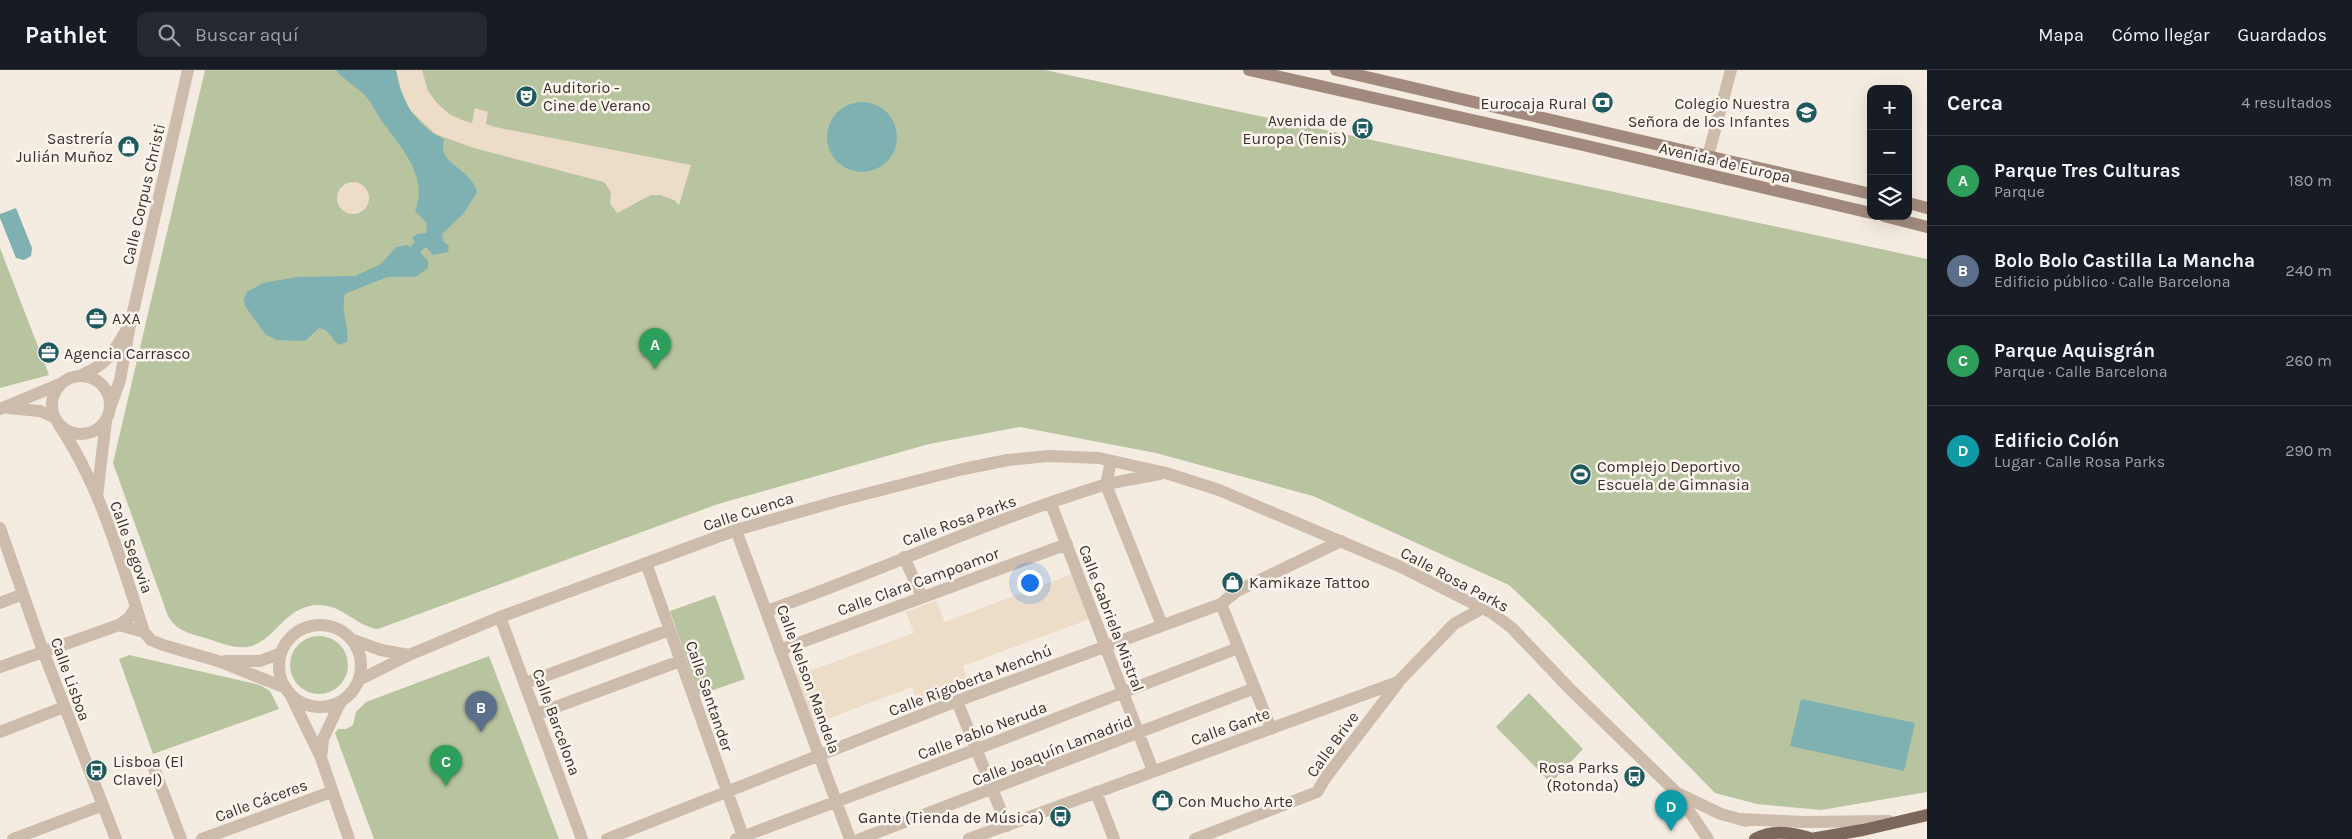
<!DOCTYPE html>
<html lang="es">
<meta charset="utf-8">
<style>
body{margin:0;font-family:Karla,sans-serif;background:#242831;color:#f1f3f6}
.controls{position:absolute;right:15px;top:15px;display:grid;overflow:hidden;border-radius:10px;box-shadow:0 5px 20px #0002}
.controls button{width:45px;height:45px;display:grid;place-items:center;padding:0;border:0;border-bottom:1px solid #363941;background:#171b24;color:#f1f3f6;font:25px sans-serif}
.you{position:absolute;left:1029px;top:512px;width:18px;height:18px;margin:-12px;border:4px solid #fff;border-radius:50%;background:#1a73e8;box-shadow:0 0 0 8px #1a73e833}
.badge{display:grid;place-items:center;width:32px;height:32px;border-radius:50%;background:#92aeb2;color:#fff;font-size:16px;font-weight:700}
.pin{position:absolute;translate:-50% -41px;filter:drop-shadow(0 1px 2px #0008)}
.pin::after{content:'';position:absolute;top:26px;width:18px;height:15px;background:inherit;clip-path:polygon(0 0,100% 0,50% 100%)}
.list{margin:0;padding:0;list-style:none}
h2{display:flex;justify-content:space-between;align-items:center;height:65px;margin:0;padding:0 20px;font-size:21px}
h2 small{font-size:16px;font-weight:400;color:#9ea1a6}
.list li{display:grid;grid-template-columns:32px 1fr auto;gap:15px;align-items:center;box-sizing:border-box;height:90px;padding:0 20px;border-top:1px solid #363941}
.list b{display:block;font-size:19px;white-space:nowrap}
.list p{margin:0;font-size:16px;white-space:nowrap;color:#9ea1a6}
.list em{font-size:16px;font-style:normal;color:#9ea1a6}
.icon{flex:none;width:28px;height:28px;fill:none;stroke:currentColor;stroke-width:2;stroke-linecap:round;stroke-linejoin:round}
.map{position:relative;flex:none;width:1927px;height:769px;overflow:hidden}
header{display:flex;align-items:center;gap:30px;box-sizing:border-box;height:70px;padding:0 25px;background:#171b24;border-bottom:1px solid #363941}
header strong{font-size:24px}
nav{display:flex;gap:28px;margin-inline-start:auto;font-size:18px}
.search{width:350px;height:45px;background:#242831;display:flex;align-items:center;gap:12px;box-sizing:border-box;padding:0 18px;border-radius:10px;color:#9ea1a6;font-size:19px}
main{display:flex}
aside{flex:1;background:#171b24}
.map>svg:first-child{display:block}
</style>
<header>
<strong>Pathlet</strong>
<div class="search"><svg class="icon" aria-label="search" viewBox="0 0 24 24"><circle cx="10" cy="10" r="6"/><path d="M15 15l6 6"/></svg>Buscar aquí</div>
<nav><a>Mapa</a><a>Cómo llegar</a><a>Guardados</a></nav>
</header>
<main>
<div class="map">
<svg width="1927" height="769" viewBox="0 0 1927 769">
<rect width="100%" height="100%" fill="#f4ebe1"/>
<path fill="#b8c4a0" d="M205,0h840l882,189v533l-106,18 -64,-6 -42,-11 -169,-173 -37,-35 -196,-89 -157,-43 -136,-26 -91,17 -211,60 -340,125c-23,-3 -36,-26 -63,-24 -33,4 -40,37 -68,42 -14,2 -31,-6 -45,-10 -15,-4 -26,-7 -34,-21l-55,-153z
M0,178l49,127 -49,13z
M715,525l30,84 -46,16 -29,-84z
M290 595a29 29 0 1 1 58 0a29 29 0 1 1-58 0Z
M129,585l131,30 10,6 9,18 -126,45 -34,-95z
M489,586l70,183h-185l-39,-106 3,-4h8l7,-4 3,-13 10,-10z
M1529,623l54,56 -32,34 -55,-56z"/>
<path fill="#ecdcc8" d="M396,0h26l6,21 8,11 13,12 13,6 10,3 3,-15 13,4 -2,12 9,3 196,38 -12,40 -5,-5 -14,-5h-9l-34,18 -7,-10 1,-11 -7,-10 -130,-34 -39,-14 -26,-25 -8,-19z
M337 128a16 16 0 1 1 32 0a16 16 0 1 1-32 0Z
M1078,502l17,45 -132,49 6,17 -43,17 -8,3 -6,-16 -103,39 -20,-52 23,-4 102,-37 -8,-21 30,-11 9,21z"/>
<path fill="#7fb0b2" d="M336,0h60c4,30 20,56 48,69 -7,27 25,26 33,53l-13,21 -22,21 1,7 6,5 -1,6 -15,3 -7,-8 -6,5 8,9v7l-13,9h-28l-42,17c-5,20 5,30 2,48l-9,3 -12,-15 -7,-2 -14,13 -28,-1 -11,-5 -21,-29 -1,-7 3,-7 16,-9 34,-6 58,-1 26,-12 15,-17 11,-2 3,2 5,-5 -3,-4 5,-4 9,-1 1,-10 -12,-12c13,-32 -10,-59 -28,-83 -8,-9 -12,-20 -19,-29 -9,-12 -24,-18 -32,-29z
M827 67a35 35 0 1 1 70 0a35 35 0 1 1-70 0Z
M16,138l16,40 -1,8 -7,4 -8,-2 -16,-40v-4z
M1801,629l114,24 -11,48 -114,-25z"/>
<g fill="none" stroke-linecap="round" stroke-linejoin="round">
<path stroke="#cdbbac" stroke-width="12" d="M1708,86l23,-86
M52 335a29 29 0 1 1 58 0a29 29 0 1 1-58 0Z
M79,306c28,-11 32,-21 47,-45
M8,338l32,3 14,6
M110,338l10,-28 10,-55 58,-255
M0,339l60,-25
M59,355c41,60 63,139 85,207
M1111,391l-5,24 56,140
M97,426l9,-75
M1051,434l102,267
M0,458l43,123 73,188
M736,460l114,309
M904,487l18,40
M646,493l98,276
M0,533l23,-9
M1221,534l50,125
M767,541c113,-40 222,-91 337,-126 18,-5 38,-7 56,-11
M500,547l82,222
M279 596a41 41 0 1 1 82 0a41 41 0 1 1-82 0Z
M119,555l25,7 7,8 12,5 55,16 68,27
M353,570l28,10 28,5
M780,580l287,-106
M225,591h35l21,-8
M0,597l119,-42 10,-7 7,-11
M359,610l50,-25 91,-38 236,-87 102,-29 125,-32 45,-9 40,-4 51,2 67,15 53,17 182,77 91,46 20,15 57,60 108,105 31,46
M526,613l143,-53
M291,626l30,62 28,81
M957,631l50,125
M537,644l143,-53
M0,662l64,-25
M321,688l2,-19 17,-36
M153,696l28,73
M1096,722l18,47
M1677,723l44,21 25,7
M1740,749l63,3 86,-1
M13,769l88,-33
M202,769l129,-47
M607,769l350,-138 264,-97 16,-13 104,-50
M736,769l241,-90 261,-101
M860,769l395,-151
M969,769l429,-157 56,-58 27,-15
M1195,769l122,-47 9,-15 72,-94"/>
<path stroke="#a18a7d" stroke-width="12" d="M1249,0l334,75 288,68
M1336,0l535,124
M1908,133l19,5
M1884,146l43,11"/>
<path stroke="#7d675c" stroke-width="12" d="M1755,769c18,-10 38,-7 57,0
M1811,769l52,-9 64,-15"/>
</g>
<defs>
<symbol id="theatre-disc" viewBox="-11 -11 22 22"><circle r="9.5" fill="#1f5a5e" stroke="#fbf5ee"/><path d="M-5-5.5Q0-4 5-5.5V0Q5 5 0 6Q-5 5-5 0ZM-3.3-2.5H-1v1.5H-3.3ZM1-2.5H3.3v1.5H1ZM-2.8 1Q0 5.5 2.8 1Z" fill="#fff"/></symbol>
<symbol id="bank-disc" viewBox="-11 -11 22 22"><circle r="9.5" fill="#1f5a5e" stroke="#fbf5ee"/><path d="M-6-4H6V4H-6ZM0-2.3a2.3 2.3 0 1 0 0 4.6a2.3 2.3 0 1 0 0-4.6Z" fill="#fff"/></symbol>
<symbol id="school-disc" viewBox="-11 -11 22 22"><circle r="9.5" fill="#1f5a5e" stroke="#fbf5ee"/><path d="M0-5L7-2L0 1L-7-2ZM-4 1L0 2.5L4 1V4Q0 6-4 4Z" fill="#fff"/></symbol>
<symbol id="bus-disc" viewBox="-11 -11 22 22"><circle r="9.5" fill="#1f5a5e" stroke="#fbf5ee"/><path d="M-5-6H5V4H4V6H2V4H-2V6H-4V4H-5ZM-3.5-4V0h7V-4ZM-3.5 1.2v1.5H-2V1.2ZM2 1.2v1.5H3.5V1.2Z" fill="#fff"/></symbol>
<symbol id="shop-disc" viewBox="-11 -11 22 22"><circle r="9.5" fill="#1f5a5e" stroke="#fbf5ee"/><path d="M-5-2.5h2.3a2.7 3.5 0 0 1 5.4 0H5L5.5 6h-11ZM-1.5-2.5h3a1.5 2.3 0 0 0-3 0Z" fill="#fff"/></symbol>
<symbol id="office-disc" viewBox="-11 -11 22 22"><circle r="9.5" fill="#1f5a5e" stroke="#fbf5ee"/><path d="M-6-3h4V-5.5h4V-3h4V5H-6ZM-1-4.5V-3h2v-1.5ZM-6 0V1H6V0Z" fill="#fff"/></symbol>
<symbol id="stadium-disc" viewBox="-11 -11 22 22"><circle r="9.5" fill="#1f5a5e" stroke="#fbf5ee"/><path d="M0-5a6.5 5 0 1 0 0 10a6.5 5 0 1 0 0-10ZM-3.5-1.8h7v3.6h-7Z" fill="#fff"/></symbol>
</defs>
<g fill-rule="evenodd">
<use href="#theatre-disc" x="514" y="14" width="25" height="25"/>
<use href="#bank-disc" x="1590" y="20" width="25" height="25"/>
<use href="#school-disc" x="1794" y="30" width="25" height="25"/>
<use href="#bus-disc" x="1350" y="46" width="25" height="25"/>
<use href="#shop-disc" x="116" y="64" width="25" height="25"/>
<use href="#office-disc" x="84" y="236" width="25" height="25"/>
<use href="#office-disc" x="36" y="270" width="25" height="25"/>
<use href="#stadium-disc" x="1568" y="392" width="25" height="25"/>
<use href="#shop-disc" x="1220" y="500" width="25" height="25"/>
<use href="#bus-disc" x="84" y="688" width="25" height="25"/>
<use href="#bus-disc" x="1622" y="694" width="25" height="25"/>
<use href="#shop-disc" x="1150" y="718" width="25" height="25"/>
<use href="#bus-disc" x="1048" y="734" width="25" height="25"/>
</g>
<g text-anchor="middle" stroke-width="5" stroke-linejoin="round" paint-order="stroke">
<g font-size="16" fill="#3b302b" stroke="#fbf5ee" text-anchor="start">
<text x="543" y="23">Auditorio -<tspan x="543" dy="18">Cine de Verano</tspan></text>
<text x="1587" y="39" text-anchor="end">Eurocaja Rural</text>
<text x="1790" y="39" text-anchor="end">Colegio Nuestra<tspan x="1790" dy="18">Señora de los Infantes</tspan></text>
<text x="1347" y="56" text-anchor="end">Avenida de<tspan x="1347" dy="18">Europa (Tenis)</tspan></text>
<text x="113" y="74" text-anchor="end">Sastrería<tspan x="113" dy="18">Julián Muñoz</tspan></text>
<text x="112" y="254">AXA</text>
<text x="64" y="289">Agencia Carrasco</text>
<text x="1597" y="402">Complejo Deportivo<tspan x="1597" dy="18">Escuela de Gimnasia</tspan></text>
<text x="1249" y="518">Kamikaze Tattoo</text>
<text x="113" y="697">Lisboa (El<tspan x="113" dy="18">Clavel)</tspan></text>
<text x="1619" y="703" text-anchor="end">Rosa Parks<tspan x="1619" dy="18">(Rotonda)</tspan></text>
<text x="1178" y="737">Con Mucho Arte</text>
<text x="1044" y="753" text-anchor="end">Gante (Tienda de Música)</text>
</g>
<g font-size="16" fill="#3b302b" stroke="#fbf5ee">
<text transform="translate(1725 92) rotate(13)" y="6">Avenida de Europa</text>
<text transform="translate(143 124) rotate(-77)" y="6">Calle Corpus Christi</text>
<text transform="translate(748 441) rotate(-18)" y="6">Calle Cuenca</text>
<text transform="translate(959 450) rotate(-20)" y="6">Calle Rosa Parks</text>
<text transform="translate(132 477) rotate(70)" y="6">Calle Segovia</text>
<text transform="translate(1455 509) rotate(28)" y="6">Calle Rosa Parks</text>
<text transform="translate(918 511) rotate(-20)" y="6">Calle Clara Campoamor</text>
<text transform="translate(1112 548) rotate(69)" y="6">Calle Gabriela Mistral</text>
<text transform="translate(71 609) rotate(70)" y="6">Calle Lisboa</text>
<text transform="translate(809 609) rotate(70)" y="6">Calle Nelson Mandela</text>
<text transform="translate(970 610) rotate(-21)" y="6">Calle Rigoberta Menchú</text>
<text transform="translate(710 626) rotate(71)" y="6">Calle Santander</text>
<text transform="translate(557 652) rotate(70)" y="6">Calle Barcelona</text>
<text transform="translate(1230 656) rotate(-20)" y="6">Calle Gante</text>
<text transform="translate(982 660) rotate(-21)" y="6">Calle Pablo Neruda</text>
<text transform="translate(1332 674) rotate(-54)" y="6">Calle Brive</text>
<text transform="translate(1052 680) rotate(-21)" y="6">Calle Joaquín Lamadrid</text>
<text transform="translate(261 730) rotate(-20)" y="6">Calle Cáceres</text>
</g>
</g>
</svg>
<div class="controls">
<button>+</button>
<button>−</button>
<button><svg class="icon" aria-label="layers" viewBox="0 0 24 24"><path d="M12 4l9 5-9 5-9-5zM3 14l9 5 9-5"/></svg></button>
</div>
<div class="you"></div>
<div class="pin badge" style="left:655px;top:299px;background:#2e9e5b">A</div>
<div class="pin badge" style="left:481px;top:662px;background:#5c6f8a">B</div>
<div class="pin badge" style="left:446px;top:716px;background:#2e9e5b">C</div>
<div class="pin badge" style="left:1671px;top:761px;background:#0f9aa8">D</div>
</div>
<aside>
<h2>Cerca<small>4 resultados</small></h2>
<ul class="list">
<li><span class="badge" style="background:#2e9e5b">A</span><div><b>Parque Tres Culturas</b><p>Parque</p></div><em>180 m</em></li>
<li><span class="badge" style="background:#5c6f8a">B</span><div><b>Bolo Bolo Castilla La Mancha</b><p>Edificio público · Calle Barcelona</p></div><em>240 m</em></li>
<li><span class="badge" style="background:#2e9e5b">C</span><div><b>Parque Aquisgrán</b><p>Parque · Calle Barcelona</p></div><em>260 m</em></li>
<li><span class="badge" style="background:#0f9aa8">D</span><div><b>Edificio Colón</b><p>Lugar · Calle Rosa Parks</p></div><em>290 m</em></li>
</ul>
</aside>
</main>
